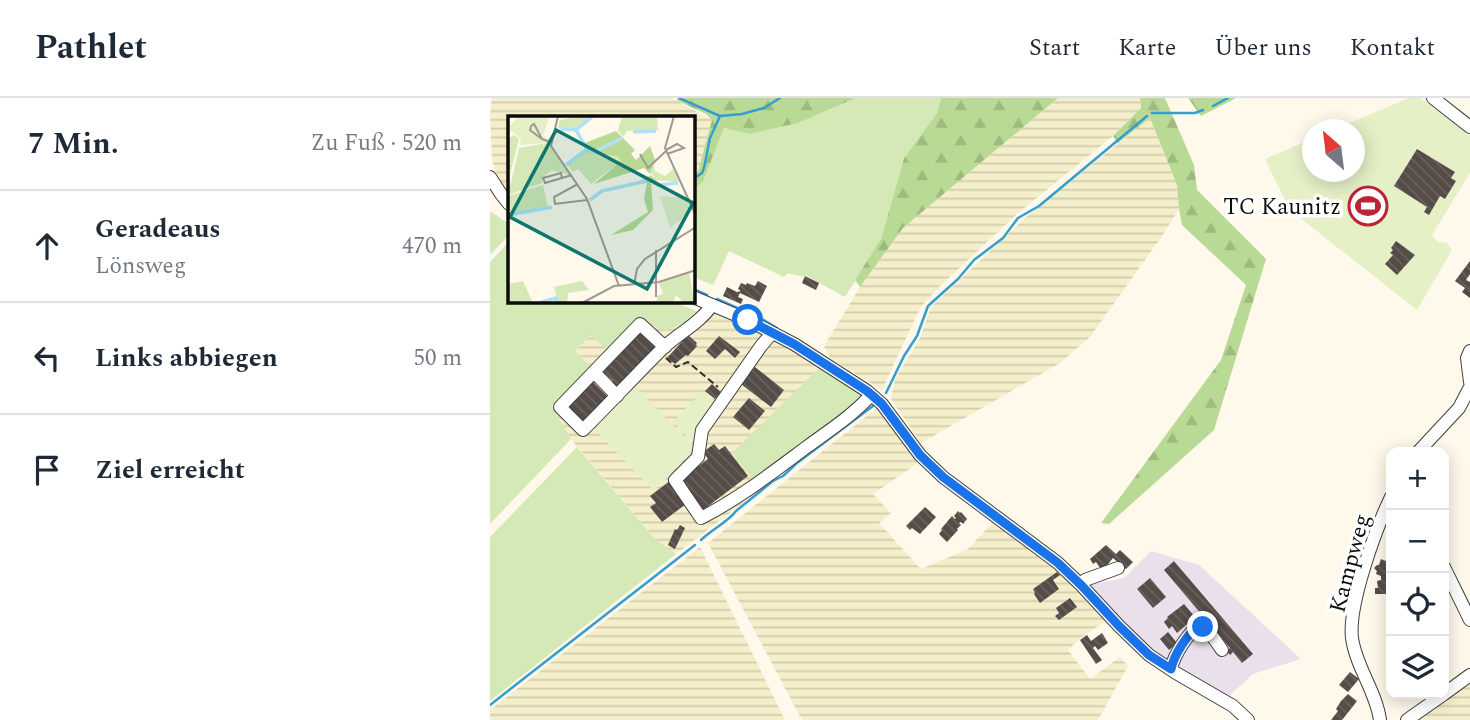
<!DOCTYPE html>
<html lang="de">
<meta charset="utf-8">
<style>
body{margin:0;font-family:Spectral,serif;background:#f2f2f3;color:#1f2937}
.controls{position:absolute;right:21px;bottom:21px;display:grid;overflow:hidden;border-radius:14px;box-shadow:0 4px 18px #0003}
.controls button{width:63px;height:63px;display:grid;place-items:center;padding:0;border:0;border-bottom:2px solid #e0e1e3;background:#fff;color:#1f2937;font:35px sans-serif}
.compass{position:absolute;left:812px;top:21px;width:63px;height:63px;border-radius:50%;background:#fff;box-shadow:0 4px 18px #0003;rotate:332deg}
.stop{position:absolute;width:21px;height:21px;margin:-16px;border:5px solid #1a73e8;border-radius:50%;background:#fff}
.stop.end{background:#1a73e8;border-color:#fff;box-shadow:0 2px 7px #0008}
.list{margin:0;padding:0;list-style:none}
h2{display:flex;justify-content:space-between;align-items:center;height:91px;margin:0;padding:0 28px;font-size:30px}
h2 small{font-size:23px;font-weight:400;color:#747a83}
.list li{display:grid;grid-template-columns:46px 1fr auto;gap:21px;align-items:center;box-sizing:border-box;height:112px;padding:0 28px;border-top:2px solid #e0e1e3}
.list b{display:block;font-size:26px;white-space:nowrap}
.list p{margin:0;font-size:23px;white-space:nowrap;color:#747a83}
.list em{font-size:23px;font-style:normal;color:#747a83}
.icon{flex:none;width:38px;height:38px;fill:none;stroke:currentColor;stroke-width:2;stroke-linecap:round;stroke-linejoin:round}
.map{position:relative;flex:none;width:980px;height:622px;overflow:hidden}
header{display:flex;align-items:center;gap:42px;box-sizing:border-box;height:98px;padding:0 35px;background:#fff;border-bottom:2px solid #e0e1e3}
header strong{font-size:33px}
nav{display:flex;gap:38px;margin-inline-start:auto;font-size:24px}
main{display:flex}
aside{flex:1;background:#fff}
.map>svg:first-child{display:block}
</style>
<header>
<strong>Pathlet</strong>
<nav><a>Start</a><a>Karte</a><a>Über uns</a><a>Kontakt</a></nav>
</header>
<main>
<aside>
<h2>7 Min.<small>Zu Fuß · 520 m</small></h2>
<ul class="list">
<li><svg class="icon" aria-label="ahead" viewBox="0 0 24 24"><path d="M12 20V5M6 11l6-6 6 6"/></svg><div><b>Geradeaus</b><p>Lönsweg</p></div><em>470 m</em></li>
<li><svg class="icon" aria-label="left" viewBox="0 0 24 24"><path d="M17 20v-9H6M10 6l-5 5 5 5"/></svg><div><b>Links abbiegen</b></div><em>50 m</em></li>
<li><svg class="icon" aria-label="arrive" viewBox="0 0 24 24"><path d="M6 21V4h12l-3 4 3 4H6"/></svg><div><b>Ziel erreicht</b></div></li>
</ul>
</aside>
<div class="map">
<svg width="980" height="622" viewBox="0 0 980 622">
<defs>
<pattern id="farmland-rules" width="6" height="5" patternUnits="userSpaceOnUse" patternTransform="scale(1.75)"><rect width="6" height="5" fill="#f5eecb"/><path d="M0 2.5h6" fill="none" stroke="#d1cbad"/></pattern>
<pattern id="forest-firs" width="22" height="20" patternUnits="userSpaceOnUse" patternTransform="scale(1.75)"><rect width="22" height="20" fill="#b9da94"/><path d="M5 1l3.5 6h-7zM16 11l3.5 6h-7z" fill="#9eba7e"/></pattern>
<pattern id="building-back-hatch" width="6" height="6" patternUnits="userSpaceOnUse" patternTransform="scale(1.75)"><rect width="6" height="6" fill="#554c48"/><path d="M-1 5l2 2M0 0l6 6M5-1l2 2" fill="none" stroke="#68615e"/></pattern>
</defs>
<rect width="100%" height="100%" fill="#fff9eb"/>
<path fill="#e9e0eb" d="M661,453l48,14 102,94 -48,15 -26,24 -54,-31 -40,-34 -44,-48 35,-7z"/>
<path fill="url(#farmland-rules)" d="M2,0h180l40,22 -14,51 -5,3v-57h-184v77l-8,-8 -9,-26 -2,-46z
M568,0h82l1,10 -28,28 -95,77 -82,77 -16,18 -38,82 -52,-32 -6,-12 36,-59 43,-59z
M660,20l27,67 2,24 -17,27 -72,101 -30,26 -139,80 -30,-44 4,-20 25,-41 11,-31 94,-89z
M217,208l59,27 55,33 -89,87 23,30 4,8 -83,63 -22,-16 -83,-99 -19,-32 39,-40 -16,-16 16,-17 49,-17 16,11 44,-11z
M388,309l43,54 -48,33 18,19 -12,10 42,46 47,-20 27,-29 76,60 36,40 -29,20 -10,10 22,29 30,-22 8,9 -30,54h-296l-94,-177z
M210,449l85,173h-295v-10z
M980,584v38h-52z"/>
<path fill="#d4e9b5" d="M366,0h85l-4,15 -33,45 -23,81 -36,58 -40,-22 -2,2 -15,-4 -4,4 -55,-26 -16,34 -20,-8v-87l10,-8 21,-54 26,6 48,-11z
M0,113l19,13v11l-19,20z
M19,144v59h164l27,12v4l-34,13 -10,-2 -16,-11 -32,34 -17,-16 -16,16 16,16 -39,40 19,32 -81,85v-262z
M331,268l44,28 -7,11 -103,78 -23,-30z
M87,349l77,91 22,16 -186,147v-164z"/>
<path fill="url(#forest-firs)" d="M190,0h176l-58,25 -48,11 -26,-6 -21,54 -10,8v-16l5,-3 14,-51 -6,-6 -30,-14z
M451,0h117l-155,130 -43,59 -5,-7 26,-41 23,-81 33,-45z
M650,0h25l29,67 3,25 69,69 -52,171 -105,94 -8,-1 120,-163 25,-75 -64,-60 -3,-16 -2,-24 -27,-67 -32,25 -5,-7 28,-28z
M698,0h48l-35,18z"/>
<path fill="#e5f0c7" d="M919,0h11l50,37v38l-38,62 6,7 9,1 5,7 -35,60 -127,-100 -25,-51 47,-20v33h42v-42l-19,-1z
M145,289l60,60 -41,44 -60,-62z
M213,293l15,13 -23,40 -22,-22z"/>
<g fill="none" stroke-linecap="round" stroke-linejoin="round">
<path stroke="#359ecf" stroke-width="2.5" d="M189,0l41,18 22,-2 22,-6 16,-10
M723,8l15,-8
M662,15h43l8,-3
M203,81l9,-6 2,-5 6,-30 10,-22
M203,191l14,6
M227,201l45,20 15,9
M396,295l18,-37 13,-20 11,-30 30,-27 16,-19 29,-22 15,-20 21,-12 108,-90
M211,442c11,-11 27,-18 35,-29l37,-30 10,-5 14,-13 76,-57
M0,607l205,-160"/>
</g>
<path fill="url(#building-back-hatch)" d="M927,51l38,23 -4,6 5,3 -11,18 -5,-3 -11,19 -5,-3 3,-5 -33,-21z
M906,143l19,14 -18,20 -12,-11 8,-9 -3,-2 3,-3 -2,-2z
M980,163v13l-4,6 4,2v16l-8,-6 3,-4 -10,-7z
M315,178l14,7 -3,7 -14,-7z
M268,183l9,5 -8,16 -19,-9 -2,4 5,2 -2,5 -18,-8 4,-9 10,5 4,-1 -3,-2 3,-6 5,2 1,-2 8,3z
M149,234l19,18 -41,40 -7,-6 3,-3 -11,-10z
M198,237l9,8 -1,1 1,2 -9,10 -2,-1 -11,9 -8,-6z
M229,238l21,16 -5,6 -10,-9 -10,10 -9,-8z
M265,269l29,23 -13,17 -30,-23z
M102,283l17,17 -27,27 -17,-16z
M222,286l9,8 -6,7 -10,-8z
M259,300l16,13 -16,19 -16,-13z
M224,346l5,6 6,-4 23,30 -45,34 -23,-30 28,-21 -5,-7z
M181,382l15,24 -24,18 -12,-15 6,-4 -6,-7z
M435,409l11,10 -16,17 -8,-6 -2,2 -4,-4z
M468,413l2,2 1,-1 6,7 -4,5 -2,-2 -2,1 2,2 -4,4 1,1 -11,12 -8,-8 3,-4 -1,-1 11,-13 3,3 1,-1 -2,-2z
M190,427l5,3 -10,21 -7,-4 7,-16 2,1z
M616,447l10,9 4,-4 13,12 -7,7 -13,-11 -9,11h-3l-5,-7 -3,2 -3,-5z
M891,461l10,4 -4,15 -1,-1v4l5,-1v9h-5v5h-11v-6h3l-1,-7 4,-1v-4l-5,-2 1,-3 -3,-3 3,-3h2z
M684,463l79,93 -11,9 -9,-11 -3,3 -3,-4 3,-3 -66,-78z
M567,474l3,3 -7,5 6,9 -19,14 -6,-9 1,-1 -2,-4z
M660,480l16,19 -13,11 -16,-19z
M580,500l7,9 -18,13 -4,-4 4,-3 -3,-5z
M694,506l11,13 -18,16 -5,-7 -3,3 -5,-7 4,-4 -1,-1z
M678,534l9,11 -8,7 -9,-11z
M612,535l6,10 -10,7 -3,-4 -2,2 9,12 -6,4 -16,-24 7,-5 4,6z
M860,574l9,7 -11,13 -9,-7z
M858,596l9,7 -3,4 -12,15h-11l7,-9 -2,-2 5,-8z"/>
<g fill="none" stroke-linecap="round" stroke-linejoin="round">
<defs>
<path id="minor" d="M943,0l37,29
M0,79l11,17 8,10
M203,199l55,23 46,24 73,47 15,13 38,51 23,22 115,86 24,23 37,40 30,29 27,18 57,33 15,14
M282,235l-11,13 -59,84 -4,27 -23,23 26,38c39,-20 72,-46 107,-72 22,-16 45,-31 63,-51
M175,249l-25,-23 -80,83 23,23c27,-27 53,-55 80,-82 16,-15 37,-25 49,-43
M980,253l-3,7 3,24
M104,274l23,24
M928,354l41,-44 11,-21
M954,469l26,53
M592,488l3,-6 33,-12
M681,571c3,-14 16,-35 28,-43 10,2 17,16 23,24
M954,596l26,-19
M890,622c-4,-29 -24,-53 -28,-82 -4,-33 24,-110 39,-141
M917,622l37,-26"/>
</defs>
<use href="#minor" stroke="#3f3f3f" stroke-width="14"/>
<path stroke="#2e2e2e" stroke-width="2" stroke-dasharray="7 3.5" stroke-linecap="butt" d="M176,260l10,9 12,-5 30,25"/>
<use href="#minor" stroke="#fff" stroke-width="12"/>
</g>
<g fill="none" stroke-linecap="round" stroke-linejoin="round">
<path stroke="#1a73e8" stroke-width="9" d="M258,222l46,24 73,47 15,13 38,51 23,22 115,86 24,23 37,40 30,29 22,14c3,-14 16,-35 28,-43l4,1"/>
</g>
<defs>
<symbol id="stadium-ring" viewBox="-11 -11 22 22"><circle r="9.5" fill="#fff" stroke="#bd2236" stroke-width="1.5"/><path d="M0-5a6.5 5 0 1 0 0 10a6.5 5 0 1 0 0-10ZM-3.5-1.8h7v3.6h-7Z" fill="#bd2236"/></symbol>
</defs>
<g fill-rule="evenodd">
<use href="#stadium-ring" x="856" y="86" width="44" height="44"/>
</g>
<g text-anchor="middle" stroke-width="7" stroke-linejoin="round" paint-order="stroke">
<g font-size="23" fill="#0c0c0c" stroke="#fff" text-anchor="end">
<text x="851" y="116">TC Kaunitz</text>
</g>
<g font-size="23" fill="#0c0c0c" stroke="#fff">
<text transform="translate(859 465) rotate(-75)" y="8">Kampweg</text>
</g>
</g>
<g transform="translate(18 18)">
<rect width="187" height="187" fill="#fff9eb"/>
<path d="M72,0l8,3 -12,10 -18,-1 2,-8zM114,0h35l1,14 -31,1 -4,6 -5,-7zM6,19l5,4 -9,36 -2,-36zM39,27l23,32 -18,-5 -10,8v5l-34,12 11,-47zM79,35l30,4 4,6 -30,23 -13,-15 -5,3 -5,-7zM146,49l1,6 10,5 8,-7 6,13 -23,-2 -7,-10zM35,69l5,22 -40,8v-19zM181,157l6,30h-11l-8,-8 -3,8h-16v-7l6,-2 -4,-11zM15,165l10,22h-25v-19zM74,165l7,9 -21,3 -1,10h-9l-4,-16z" fill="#d4e9b5"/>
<path d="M108,15l19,19 -4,4 5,6 14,-14 5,14 -5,14 -6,-6 -50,16 27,-23 -4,-5 -30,-4 -22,13 21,-15 -4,-6zM143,59l8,8 21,1 -26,1 -3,-5 2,30 -20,20 -22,5 37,-23 -4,-13 3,-17 -7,-1z" fill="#b9da94"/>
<path d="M11,0h31l-7,20 7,3 -3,4 -27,2 1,-6 -13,-11zM152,80l26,2 6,13 -22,17z" fill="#e5f0c7"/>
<path fill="none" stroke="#afe2f7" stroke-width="3.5" d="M53,13l15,1 17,-14M68,14l11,19 7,3 28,-14M125,16l23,-1M58,49l20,-15M149,69l21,-2M82,84l12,-9 45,-10M0,99l44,-8M31,187l17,-5 1,5"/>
<path fill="none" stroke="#9e9a92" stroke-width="2" d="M50,0l-7,30 36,53 32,87M166,0l-9,32 31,68M34,23l-12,-9 1,-4 3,-2 8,15 8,3M158,34l11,-6 7,4 -17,6M132,38l8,14 18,-17M54,62l-1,-5 -18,5 2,5 27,-8M70,68l-24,13 1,7 32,-4M148,134v47M126,169l3,-16 8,-10 51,-32M74,187l32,-17 45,-4 37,-12"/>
<path fill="#0f766e" fill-opacity="0.15" stroke="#0f766e" stroke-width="3.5" d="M48,14l137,73 -46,86 -137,-72z"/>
<rect width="187" height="187" fill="none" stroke="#0c0c0c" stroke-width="3.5"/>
</g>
</svg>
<div class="controls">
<button>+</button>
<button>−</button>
<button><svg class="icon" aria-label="locate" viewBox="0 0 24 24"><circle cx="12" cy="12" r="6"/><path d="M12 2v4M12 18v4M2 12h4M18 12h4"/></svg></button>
<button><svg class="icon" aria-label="layers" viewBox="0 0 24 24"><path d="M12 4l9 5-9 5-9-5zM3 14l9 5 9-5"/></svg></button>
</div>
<svg class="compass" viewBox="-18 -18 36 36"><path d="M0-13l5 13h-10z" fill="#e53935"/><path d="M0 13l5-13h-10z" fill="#747a83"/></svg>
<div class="stop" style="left:258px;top:222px"></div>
<div class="stop end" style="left:713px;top:529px"></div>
</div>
</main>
